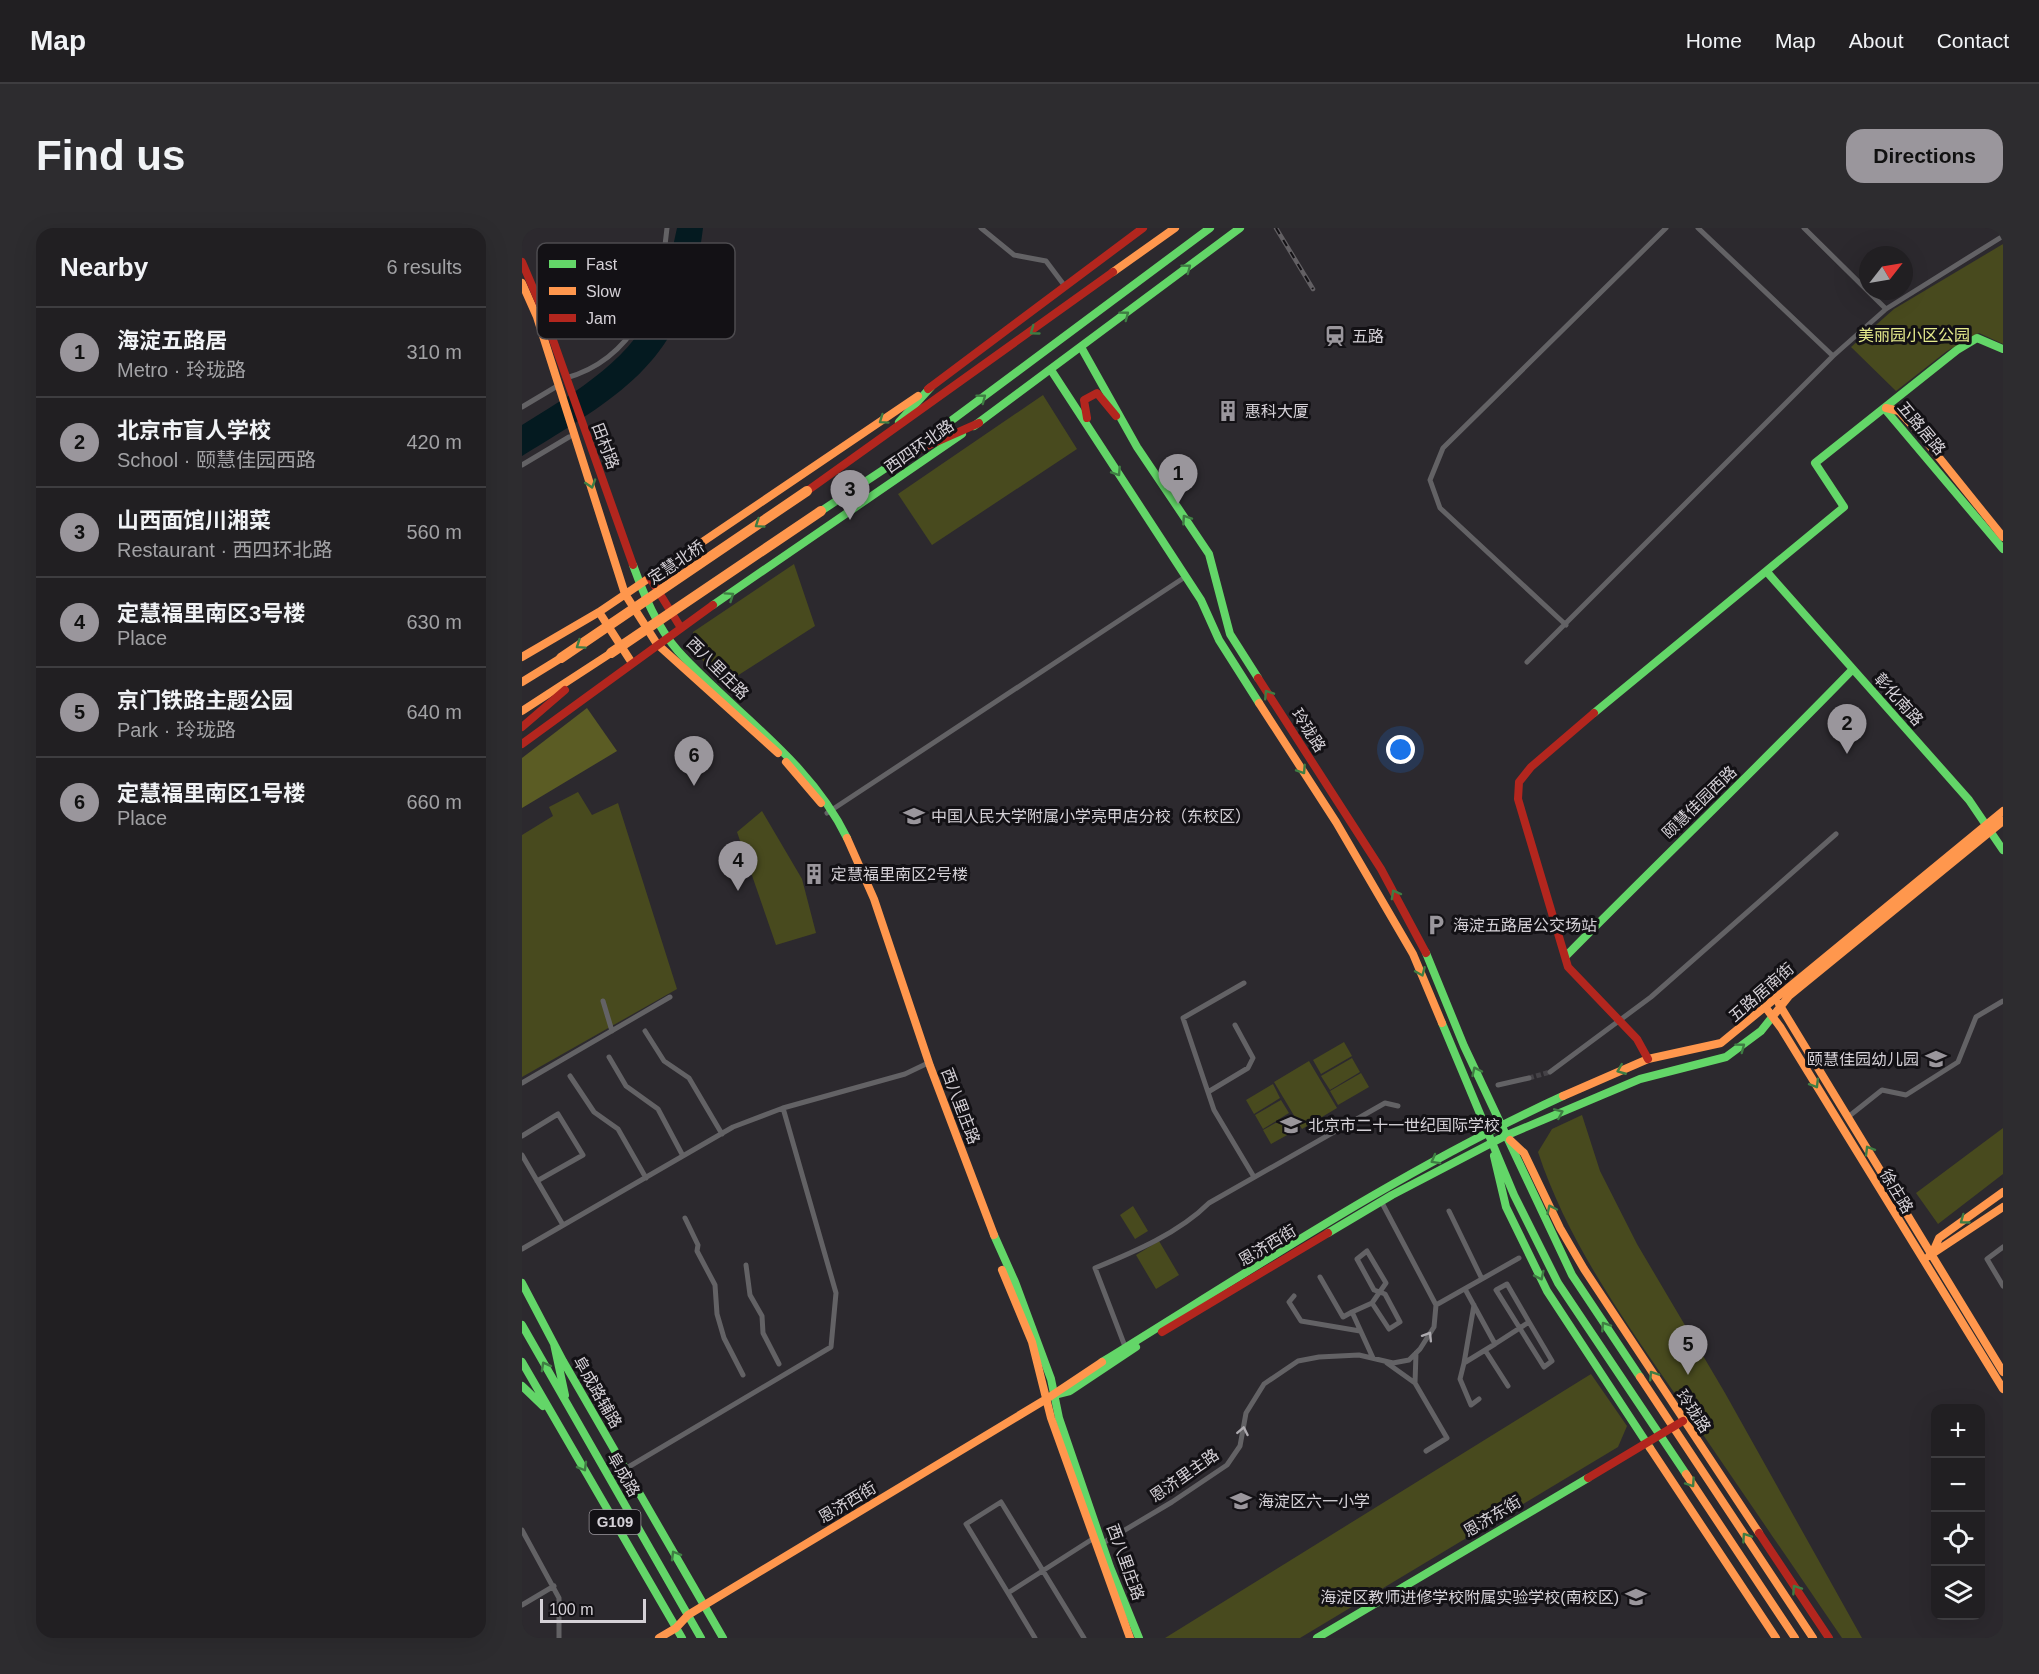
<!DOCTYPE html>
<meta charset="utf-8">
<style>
body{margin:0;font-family:Arial,"Noto Sans SC",sans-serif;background:#2d2c2f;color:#f1f3f6}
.controls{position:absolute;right:18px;bottom:18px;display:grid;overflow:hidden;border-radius:12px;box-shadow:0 6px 24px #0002}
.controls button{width:54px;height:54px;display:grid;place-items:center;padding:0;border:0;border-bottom:2px solid #3e3d40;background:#211f22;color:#f1f3f6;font:30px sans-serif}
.compass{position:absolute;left:1337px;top:18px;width:54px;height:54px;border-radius:50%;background:#211f22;box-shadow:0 6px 24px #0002;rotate:59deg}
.scale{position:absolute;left:18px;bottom:15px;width:106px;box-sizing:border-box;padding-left:6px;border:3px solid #d5d1d7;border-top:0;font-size:16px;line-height:21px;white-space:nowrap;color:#d5d1d7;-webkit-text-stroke:4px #131115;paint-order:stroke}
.you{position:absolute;left:879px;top:522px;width:21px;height:21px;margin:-15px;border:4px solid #fff;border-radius:50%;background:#1a73e8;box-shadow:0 0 0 9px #1a73e833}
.badge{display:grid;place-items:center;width:39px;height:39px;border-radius:50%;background:#9a969c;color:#111;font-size:20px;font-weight:700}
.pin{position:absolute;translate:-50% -50px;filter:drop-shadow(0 2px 3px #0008)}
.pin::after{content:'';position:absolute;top:32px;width:21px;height:18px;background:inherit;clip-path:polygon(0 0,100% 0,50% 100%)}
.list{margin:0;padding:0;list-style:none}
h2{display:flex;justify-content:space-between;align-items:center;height:78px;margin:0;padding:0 24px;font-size:26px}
h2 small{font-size:20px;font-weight:400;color:#a2a2a5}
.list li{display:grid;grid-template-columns:39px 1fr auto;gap:18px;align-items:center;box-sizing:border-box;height:90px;padding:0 24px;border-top:2px solid #3e3d40}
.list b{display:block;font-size:22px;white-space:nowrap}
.list p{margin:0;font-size:20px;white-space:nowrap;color:#a2a2a5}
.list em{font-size:20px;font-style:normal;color:#a2a2a5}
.icon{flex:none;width:33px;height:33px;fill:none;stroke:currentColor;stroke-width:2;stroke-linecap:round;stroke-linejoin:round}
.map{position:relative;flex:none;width:1481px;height:1410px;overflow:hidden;border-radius:18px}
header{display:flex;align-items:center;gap:36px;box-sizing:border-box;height:84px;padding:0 30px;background:#211f22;border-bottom:2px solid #3e3d40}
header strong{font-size:28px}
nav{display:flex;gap:33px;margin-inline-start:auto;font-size:21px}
.intro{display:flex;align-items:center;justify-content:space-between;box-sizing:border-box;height:144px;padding:0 36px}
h1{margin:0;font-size:42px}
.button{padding:15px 27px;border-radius:18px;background:#9a969c;color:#111;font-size:21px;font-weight:700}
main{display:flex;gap:36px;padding:0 36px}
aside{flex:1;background:#211f22;border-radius:18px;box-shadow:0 6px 24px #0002}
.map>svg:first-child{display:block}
</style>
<header>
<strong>Map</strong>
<nav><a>Home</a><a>Map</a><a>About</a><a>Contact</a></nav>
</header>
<div class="intro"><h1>Find us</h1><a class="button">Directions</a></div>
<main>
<aside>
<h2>Nearby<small>6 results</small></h2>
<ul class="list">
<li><span class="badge">1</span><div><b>海淀五路居</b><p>Metro · 玲珑路</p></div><em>310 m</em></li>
<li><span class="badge">2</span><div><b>北京市盲人学校</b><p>School · 颐慧佳园西路</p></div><em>420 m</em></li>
<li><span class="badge">3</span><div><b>山西面馆川湘菜</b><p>Restaurant · 西四环北路</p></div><em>560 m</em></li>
<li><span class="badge">4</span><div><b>定慧福里南区3号楼</b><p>Place</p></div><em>630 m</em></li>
<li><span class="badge">5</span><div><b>京门铁路主题公园</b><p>Park · 玲珑路</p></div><em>640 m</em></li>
<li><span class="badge">6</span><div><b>定慧福里南区1号楼</b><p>Place</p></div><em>660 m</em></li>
</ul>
</aside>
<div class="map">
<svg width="1481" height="1410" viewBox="0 0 1481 1410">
<rect width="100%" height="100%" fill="#2c292e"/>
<path fill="#484a1e" d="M1481,16v100l-24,-11 -32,18 -51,40 -45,-44 43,-38z
M521,167l34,54 -145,96 -34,-51z
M272,336l21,62 -89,57 -33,-32v-19z
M56,564l14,23 26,-12 59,186 -155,88v-242l31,-19 -4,-9z
M240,583l40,68 14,54 -40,12 -39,-113z
M822,814l8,14 -31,18 -8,-14z
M830,830l8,14 -30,18 -9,-14z
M787,833l28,47 -35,21 -28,-47z
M839,845l8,14 -31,18 -8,-14z
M751,856l7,14 -26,16 -8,-14z
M759,872l8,13 -26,16 -8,-14z
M768,887l8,14 -27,15 -8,-14z
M1060,887l18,56 37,73 88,149 137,245h-20c-54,-79 -108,-158 -162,-237 -54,-78 -112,-158 -142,-249l14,-23z
M1481,900v46l-65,50 -22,-31z
M611,978l15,25 -13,8 -15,-24z
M637,1013l20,34 -23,14 -20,-34z
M1069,1146l36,52 -9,21 -318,191h-135z"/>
<path fill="#5b5c24" d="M65,480l30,43 -95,57v-50z"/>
<path fill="#041a20" d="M155,0h26c-16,132 -77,164 -181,228v-31c56,-35 112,-65 138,-130 8,-22 12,-45 17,-67z"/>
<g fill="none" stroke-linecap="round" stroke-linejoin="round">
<path stroke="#454247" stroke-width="5" stroke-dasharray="5 2.5" stroke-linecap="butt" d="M1007,850l21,-6"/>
<path stroke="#636265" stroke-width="5" d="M459,0l33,27 32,6 18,24
M1176,0l135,128
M1282,0l82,81
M44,150c68,-19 95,-85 101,-150
M0,179l37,-22
M0,237l47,-28
M1044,397l-126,-117 -10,-28 13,-32 223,-220
M1005,434l306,-306 53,-47 117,-73
M305,585l358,-236
M722,755l-61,35 31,92 40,67
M81,773l9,30
M123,803l19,30 25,17 33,56
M87,829l17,29 32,23 25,47
M1028,844l101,-75 185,-163
M48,848l24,36 24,17 28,49
M0,855l148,-86
M976,857l31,-7
M686,864l40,-24 5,-10 -18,-33
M1326,889l34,-27 24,5 52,-33 18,-45 27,-16
M0,908l36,-22 25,41 -46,26
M0,927l41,70
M927,983l33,68
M163,990l13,27 -1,6 18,34 2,29 7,24 19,37
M1481,1019l-16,12 16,27
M0,1021l211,-122 50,-19 122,-34 23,-11
M224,1037l4,30 12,21 1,17 16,31
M798,1049l23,40 9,-5
M943,1061l30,55 -31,19 10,-58
M772,1068l-5,6 12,19 59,10
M850,1075l14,-20 -19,-32 -10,8 17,31 11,4 15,28 -11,7 -17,-26 -20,9 21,46
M914,1077l83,-47
M973,1116l34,-22 23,39 -8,6 -48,-77 11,-6 22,38
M604,1121l-31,-81c39,-16 84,-35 114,-65l176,-100 13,3
M963,1122l23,36
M865,1135l28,20 1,-30
M942,1135l-4,16 11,26 8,-6
M893,1155l32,55 -21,13
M103,1241l206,-122 5,-54 -53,-185
M0,1302l37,68v40
M581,1315l69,-41 55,-37 13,-19 6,-33 18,-29 34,-23 21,-4 40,-2 34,8 16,-3 11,-11 14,-22 2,-22 -55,-104
M486,1365l-42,-69 35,-22 83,136
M0,1377l32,-19
M513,1410l-27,-45 86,-55"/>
<path stroke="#63d668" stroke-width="8" d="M559,119l56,100 72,107 21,80 28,44
M529,142l150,230 18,40 40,63
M1362,180l119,141
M377,194l32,-35
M452,198l266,-198
M299,283l80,-53 309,-230
M111,337c11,30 24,62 45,86 56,62 131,109 169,187
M1245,344l202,228 34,50
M191,377l249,-171
M1072,485l250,-206 -29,-44 142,-113 20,-12 26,11
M904,725l38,93 108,229 68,102
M1044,728c95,-96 193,-190 287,-287
M920,795l72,172 44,88 128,191
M972,928l12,51 41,84 103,157
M806,1005l64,-38 113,-59 135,-57 86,-22 35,-26 12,-15
M472,1007l21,47 36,97 8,39 51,149 29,71
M0,1055l41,78 160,277
M0,1097l179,313
M32,1116l11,51
M0,1134l160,276
M580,1134c151,-93 299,-192 461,-266
M0,1158l21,20
M532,1167l16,-4 66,-44
M795,1410l271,-160"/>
<path stroke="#ff974d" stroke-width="8" d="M591,44l62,-44
M0,55l15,34 88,277 32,50 121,109
M1364,180l13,3 22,24 82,102
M77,384l33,51
M0,429l77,-45 319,-216
M0,454l39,-24
M737,475l77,119 77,132 29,69
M0,483l89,-58
M264,534l35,41
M325,610l27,61 56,167 64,169
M1257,776l224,368
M1244,780l15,20 222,361
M1251,788l16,-20 214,-175
M1041,868l85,-37 73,-16 282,-232
M988,912l14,13 36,75 24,41 175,264
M1410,1026l7,-16 64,-46
M1407,1028l74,-49
M480,1042l30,72 19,76 79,220
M1118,1149l173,261
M1128,1220l126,190
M1164,1246l109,164
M137,1410l17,-10 12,-13 360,-217 54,-36"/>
<path stroke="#b3261e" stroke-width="8" d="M0,34l20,47 91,256
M406,161l215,-161
M565,190l-3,-18 13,-7 19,23
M398,221l59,-26
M285,263l306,-219
M128,350l31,50
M736,450l123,191 45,84
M1072,485l-63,54 -12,15 -1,17 50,168 69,72 11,20
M0,499l43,-37
M0,516l191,-139
M640,1104l166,-99
M1066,1250l95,-57
M1237,1305l70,105"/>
<defs>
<path id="rail" d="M754,0l37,61"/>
</defs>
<use href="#rail" stroke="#625f63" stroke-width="4.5"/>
<use href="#rail" stroke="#131115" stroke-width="2" stroke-dasharray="7" stroke-linecap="butt"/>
<path stroke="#ff974d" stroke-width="10" d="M89,425l210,-142
M39,430l246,-167"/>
</g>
<defs><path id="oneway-chevron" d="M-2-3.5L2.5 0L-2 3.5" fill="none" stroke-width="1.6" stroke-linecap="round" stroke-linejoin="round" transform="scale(1.5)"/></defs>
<g stroke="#3f7d43">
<use href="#oneway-chevron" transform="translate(665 40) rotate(-37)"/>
<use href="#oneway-chevron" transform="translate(603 87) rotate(-37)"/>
<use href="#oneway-chevron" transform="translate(512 103) rotate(144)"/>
<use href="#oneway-chevron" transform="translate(460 170) rotate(-37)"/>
<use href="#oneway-chevron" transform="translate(361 192) rotate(145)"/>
<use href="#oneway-chevron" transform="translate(595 244) rotate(57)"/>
<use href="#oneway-chevron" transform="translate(69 256) rotate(73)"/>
<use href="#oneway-chevron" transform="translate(664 291) rotate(-124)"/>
<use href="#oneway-chevron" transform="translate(237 296) rotate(146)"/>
<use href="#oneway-chevron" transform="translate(208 368) rotate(-34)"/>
<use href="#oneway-chevron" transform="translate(58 417) rotate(146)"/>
<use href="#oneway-chevron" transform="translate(746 466) rotate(-123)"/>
<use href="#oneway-chevron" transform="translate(780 542) rotate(57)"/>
<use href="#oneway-chevron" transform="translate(873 666) rotate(-119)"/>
<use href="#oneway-chevron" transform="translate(899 744) rotate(67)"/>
<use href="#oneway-chevron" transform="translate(1219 819) rotate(-37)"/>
<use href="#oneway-chevron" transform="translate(1099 842) rotate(158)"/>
<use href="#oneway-chevron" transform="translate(954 843) rotate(-115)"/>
<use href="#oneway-chevron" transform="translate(1293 856) rotate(59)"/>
<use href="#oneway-chevron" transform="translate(1037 885) rotate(-23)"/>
<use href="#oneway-chevron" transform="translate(1347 922) rotate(-121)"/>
<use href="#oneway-chevron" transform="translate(913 932) rotate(151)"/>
<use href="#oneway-chevron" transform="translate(1029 981) rotate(-115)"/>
<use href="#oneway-chevron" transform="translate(1442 992) rotate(144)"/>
<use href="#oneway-chevron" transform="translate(1018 1048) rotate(64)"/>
<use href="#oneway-chevron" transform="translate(1083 1098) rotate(-123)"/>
<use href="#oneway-chevron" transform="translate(23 1138) rotate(-119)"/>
<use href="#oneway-chevron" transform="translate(1131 1147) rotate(-123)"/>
<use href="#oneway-chevron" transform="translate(61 1239) rotate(60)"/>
<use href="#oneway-chevron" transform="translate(1169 1255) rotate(56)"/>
<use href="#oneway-chevron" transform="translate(1224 1309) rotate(-124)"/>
<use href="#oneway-chevron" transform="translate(153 1327) rotate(-120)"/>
<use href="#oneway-chevron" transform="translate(1274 1361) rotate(-124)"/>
</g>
<g stroke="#adaaaf">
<use href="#oneway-chevron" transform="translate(906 1108) rotate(-58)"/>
<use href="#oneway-chevron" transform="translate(721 1203) rotate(-79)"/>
</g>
<defs>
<symbol id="station-bare" viewBox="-9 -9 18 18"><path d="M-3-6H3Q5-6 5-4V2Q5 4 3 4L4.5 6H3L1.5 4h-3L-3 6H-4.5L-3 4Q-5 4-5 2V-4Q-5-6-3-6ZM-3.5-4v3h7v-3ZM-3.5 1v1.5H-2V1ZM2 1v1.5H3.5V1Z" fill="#9a969c" stroke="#131115" stroke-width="2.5" paint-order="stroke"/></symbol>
<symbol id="building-bare" viewBox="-9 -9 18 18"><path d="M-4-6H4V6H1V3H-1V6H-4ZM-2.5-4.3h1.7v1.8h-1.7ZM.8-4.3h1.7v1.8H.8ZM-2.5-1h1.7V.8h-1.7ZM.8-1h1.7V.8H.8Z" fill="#9a969c" stroke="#131115" stroke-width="2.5" paint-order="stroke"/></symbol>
<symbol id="school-bare" viewBox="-9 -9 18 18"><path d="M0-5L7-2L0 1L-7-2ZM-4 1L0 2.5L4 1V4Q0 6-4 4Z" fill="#9a969c" stroke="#131115" stroke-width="2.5" paint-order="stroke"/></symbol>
<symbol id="parking-bare" viewBox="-9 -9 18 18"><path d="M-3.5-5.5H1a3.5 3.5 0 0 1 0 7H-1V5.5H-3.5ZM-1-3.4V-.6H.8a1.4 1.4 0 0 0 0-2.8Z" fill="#9a969c" stroke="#131115" stroke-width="2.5" paint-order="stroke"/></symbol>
</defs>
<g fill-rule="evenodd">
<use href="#station-bare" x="798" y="93" width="30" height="30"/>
<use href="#building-bare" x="691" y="168" width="30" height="30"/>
<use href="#school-bare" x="377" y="573" width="30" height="30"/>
<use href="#building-bare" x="277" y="631" width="30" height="30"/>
<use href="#parking-bare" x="899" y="682" width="30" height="30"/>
<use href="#school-bare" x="1399" y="816" width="30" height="30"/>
<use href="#school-bare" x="754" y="882" width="30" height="30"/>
<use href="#school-bare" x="704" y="1258" width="30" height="30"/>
<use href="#school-bare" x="1099" y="1354" width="30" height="30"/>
</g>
<g text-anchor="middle" stroke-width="6" stroke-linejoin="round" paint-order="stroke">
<rect fill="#131115" stroke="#9b979d" stroke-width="1.5" x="67.5" y="1282" width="51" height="24" rx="4.5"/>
<g font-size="15" font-weight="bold" fill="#d5d1d7">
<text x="93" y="1299">G109</text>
</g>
<g font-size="16" fill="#e6ec8d" stroke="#131115">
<text x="1392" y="113">美丽园小区公园</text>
</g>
<g font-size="16" fill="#d5d1d7" stroke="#131115" text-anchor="start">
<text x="830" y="114">五路</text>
<text x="723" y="189">惠科大厦</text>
<text x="409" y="594">中国人民大学附属小学亮甲店分校（东校区）</text>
<text x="309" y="652">定慧福里南区2号楼</text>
<text x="931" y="703">海淀五路居公交场站</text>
<text x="1397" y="837" text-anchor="end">颐慧佳园幼儿园</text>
<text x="786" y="903">北京市二十一世纪国际学校</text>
<text x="736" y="1279">海淀区六一小学</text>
<text x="1097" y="1375" text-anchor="end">海淀区教师进修学校附属实验学校(南校区)</text>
</g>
<g font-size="16" fill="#d5d1d7" stroke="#131115">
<text transform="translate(1400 200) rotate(50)" y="6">五路居路</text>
<text transform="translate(84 218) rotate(69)" y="6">田村路</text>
<text transform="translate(397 218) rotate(-35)" y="6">西四环北路</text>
<text transform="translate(154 334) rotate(-34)" y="6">定慧北桥</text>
<text transform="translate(196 440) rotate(45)" y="6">西八里庄路</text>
<text transform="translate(1377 471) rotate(48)" y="6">彰化南路</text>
<text transform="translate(787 502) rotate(57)" y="6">玲珑路</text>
<text transform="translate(1177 574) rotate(-44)" y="6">颐慧佳园西路</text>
<text transform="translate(1239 764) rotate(-41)" y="6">五路居南街</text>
<text transform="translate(439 878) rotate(69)" y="6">西八里庄路</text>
<text transform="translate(1375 963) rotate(59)" y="6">徐庄路</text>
<text transform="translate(745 1017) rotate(-31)" y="6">恩济西街</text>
<text transform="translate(76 1164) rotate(60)" y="6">阜成路辅路</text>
<text transform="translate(1172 1183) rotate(56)" y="6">玲珑路</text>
<text transform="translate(102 1246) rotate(60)" y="6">阜成路</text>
<text transform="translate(662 1247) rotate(-35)" y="6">恩济里主路</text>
<text transform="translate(325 1274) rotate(-31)" y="6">恩济西街</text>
<text transform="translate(970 1288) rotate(-31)" y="6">恩济东街</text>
<text transform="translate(604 1334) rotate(70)" y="6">西八里庄路</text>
</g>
</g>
<rect x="15" y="15" width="198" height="96" rx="9" fill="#131115" stroke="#4d4b4f" stroke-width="1.5"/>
<rect x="27" y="32" width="27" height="8" fill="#63d668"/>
<rect x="27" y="59" width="27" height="8" fill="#ff974d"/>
<rect x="27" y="86" width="27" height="8" fill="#b3261e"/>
<g font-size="16" fill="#d5d1d7">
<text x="64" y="42">Fast</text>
<text x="64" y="69">Slow</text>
<text x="64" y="96">Jam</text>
</g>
</svg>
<div class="controls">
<button>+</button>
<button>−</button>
<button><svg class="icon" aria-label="locate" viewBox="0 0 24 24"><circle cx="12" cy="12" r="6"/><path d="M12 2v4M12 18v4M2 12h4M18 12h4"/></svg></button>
<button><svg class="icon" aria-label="layers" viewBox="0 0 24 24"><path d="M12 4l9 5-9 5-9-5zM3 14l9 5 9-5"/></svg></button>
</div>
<svg class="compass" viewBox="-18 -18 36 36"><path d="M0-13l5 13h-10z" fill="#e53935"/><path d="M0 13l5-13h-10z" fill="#a2a2a5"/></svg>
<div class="scale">100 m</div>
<div class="you"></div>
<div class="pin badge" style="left:656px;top:276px">1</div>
<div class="pin badge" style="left:1325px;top:526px">2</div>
<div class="pin badge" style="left:328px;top:292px">3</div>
<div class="pin badge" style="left:216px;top:663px">4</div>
<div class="pin badge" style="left:1166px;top:1147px">5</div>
<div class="pin badge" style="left:172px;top:558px">6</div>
</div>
</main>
